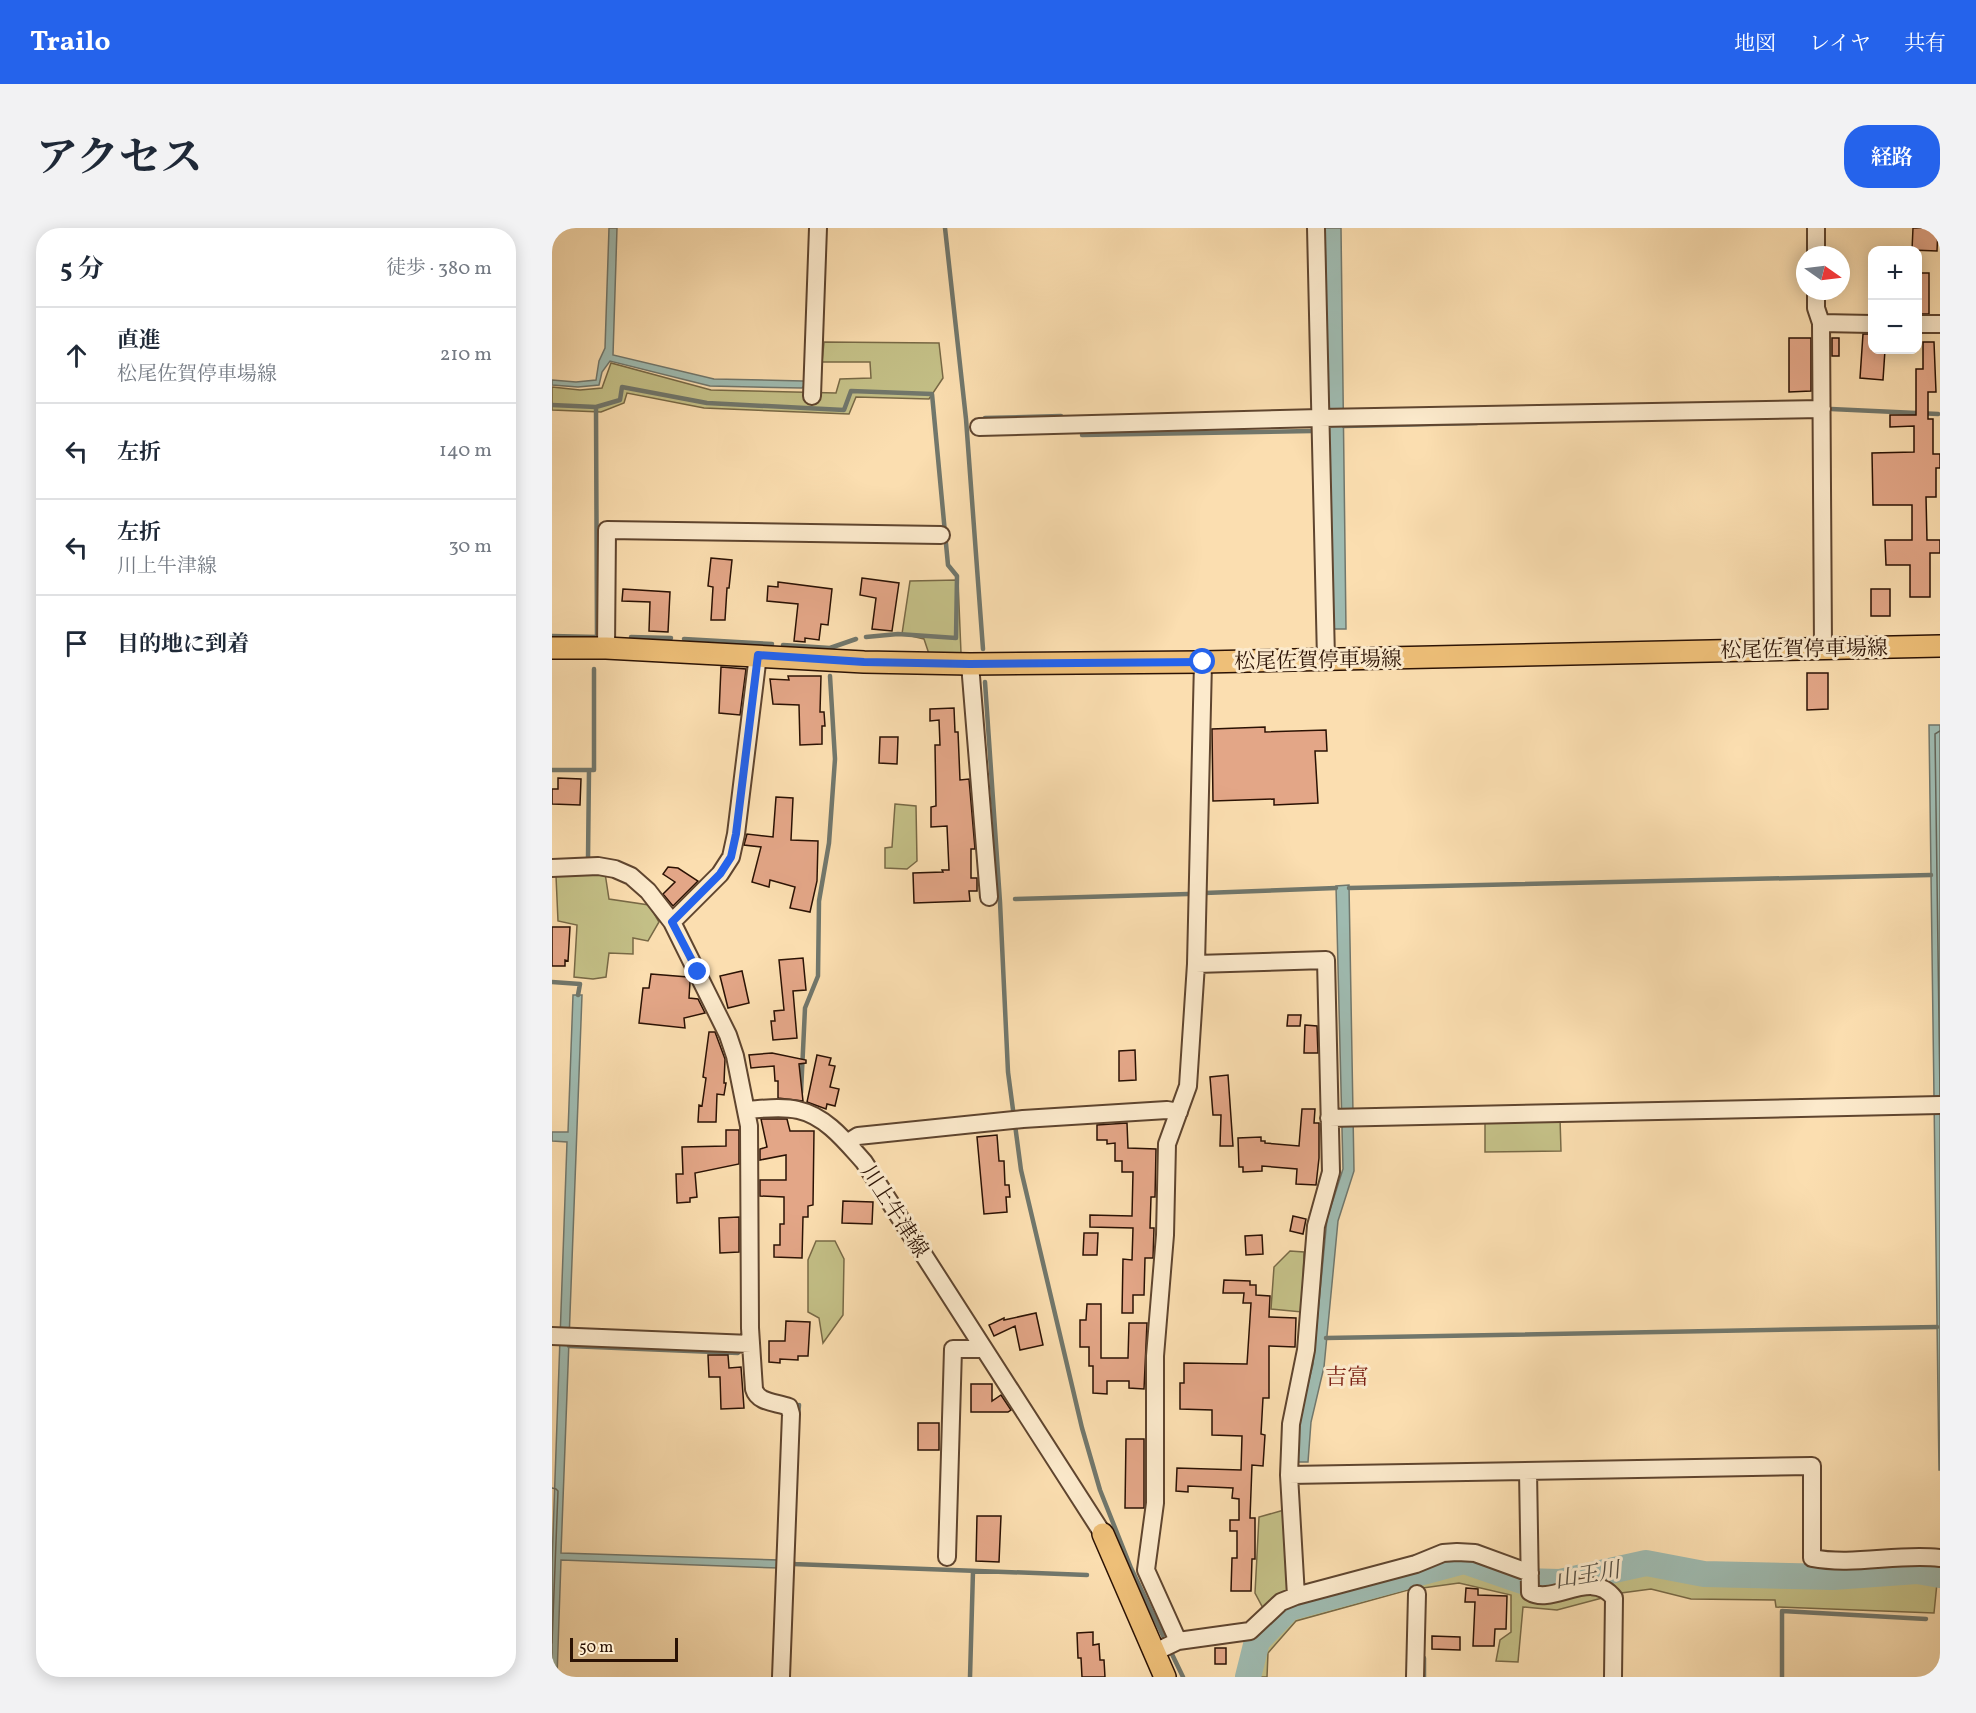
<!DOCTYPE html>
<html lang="ja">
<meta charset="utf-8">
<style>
body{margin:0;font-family:Vollkorn,"Noto Serif JP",serif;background:#f2f2f3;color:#1f2937}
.controls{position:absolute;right:18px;top:18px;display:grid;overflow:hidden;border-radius:12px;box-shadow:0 3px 15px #0003}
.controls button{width:54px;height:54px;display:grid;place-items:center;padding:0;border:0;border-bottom:2px solid #e0e1e3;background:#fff;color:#1f2937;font:30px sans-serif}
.compass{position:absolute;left:1244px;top:18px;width:54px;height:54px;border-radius:50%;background:#fff;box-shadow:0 3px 15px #0003;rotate:104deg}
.scale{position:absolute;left:18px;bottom:15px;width:108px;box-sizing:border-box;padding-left:6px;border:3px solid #2b1204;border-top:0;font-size:16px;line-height:21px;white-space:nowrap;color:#2b1204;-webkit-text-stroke:4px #fceacc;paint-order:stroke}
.stop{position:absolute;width:18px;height:18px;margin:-14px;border:4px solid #2563eb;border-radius:50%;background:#fff}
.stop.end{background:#2563eb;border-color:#fff;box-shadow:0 2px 6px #0008}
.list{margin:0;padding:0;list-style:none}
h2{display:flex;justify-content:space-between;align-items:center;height:78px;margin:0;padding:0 24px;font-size:26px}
h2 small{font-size:20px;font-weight:400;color:#747a83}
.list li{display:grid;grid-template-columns:39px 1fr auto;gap:18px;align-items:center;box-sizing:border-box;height:96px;padding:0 24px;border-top:2px solid #e0e1e3}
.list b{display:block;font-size:22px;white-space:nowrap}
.list p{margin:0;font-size:20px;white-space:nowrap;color:#747a83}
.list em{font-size:20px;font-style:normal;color:#747a83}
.icon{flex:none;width:33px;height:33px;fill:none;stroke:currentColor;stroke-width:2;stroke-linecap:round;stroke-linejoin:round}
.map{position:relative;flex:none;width:1388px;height:1449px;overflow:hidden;border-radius:24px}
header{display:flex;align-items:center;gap:36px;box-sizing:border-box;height:84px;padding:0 30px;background:#2563eb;color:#fff}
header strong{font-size:28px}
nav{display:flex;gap:33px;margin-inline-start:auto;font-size:21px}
.intro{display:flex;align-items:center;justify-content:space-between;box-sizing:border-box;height:144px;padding:0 36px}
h1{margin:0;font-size:42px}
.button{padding:15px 27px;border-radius:24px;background:#2563eb;color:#fff;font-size:21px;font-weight:700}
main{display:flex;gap:36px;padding:0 36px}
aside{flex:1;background:#fff;border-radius:24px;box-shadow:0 3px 15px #0003}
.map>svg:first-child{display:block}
</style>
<header>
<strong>Trailo</strong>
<nav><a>地図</a><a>レイヤ</a><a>共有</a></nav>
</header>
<div class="intro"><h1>アクセス</h1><a class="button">経路</a></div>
<main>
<aside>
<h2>5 分<small>徒歩 · 380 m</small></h2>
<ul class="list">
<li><svg class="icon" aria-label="ahead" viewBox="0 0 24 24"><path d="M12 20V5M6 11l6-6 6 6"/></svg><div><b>直進</b><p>松尾佐賀停車場線</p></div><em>210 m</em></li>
<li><svg class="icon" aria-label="left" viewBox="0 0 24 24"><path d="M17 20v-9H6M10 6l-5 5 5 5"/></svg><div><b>左折</b></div><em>140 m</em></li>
<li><svg class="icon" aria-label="left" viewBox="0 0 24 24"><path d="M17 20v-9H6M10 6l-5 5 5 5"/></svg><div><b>左折</b><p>川上牛津線</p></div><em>30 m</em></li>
<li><svg class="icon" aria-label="arrive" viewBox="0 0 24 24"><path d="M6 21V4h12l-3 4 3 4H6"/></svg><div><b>目的地に到着</b></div></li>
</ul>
</aside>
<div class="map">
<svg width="1388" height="1449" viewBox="0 0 1388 1449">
<rect width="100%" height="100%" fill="#fbdeb0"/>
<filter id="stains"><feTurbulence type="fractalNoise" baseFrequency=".00333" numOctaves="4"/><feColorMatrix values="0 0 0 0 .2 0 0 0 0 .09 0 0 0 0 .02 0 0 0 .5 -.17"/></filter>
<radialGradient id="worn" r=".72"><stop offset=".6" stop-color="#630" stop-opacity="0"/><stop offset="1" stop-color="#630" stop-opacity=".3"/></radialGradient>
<path fill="#c4c087" stroke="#786946" stroke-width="1.5" d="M272,114l115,1 4,35 -14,21 -73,-2 -7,17 -145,-6 -77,-15 -3,10 -23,9 -49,-2v-23l28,3 22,-2 9,-25 100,27 125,3 4,-14 31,-1 -1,-16h-48z
M406,352l3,73 -32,1 -5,-15 -22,-5 8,-53z
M343,576l21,2 1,55 -10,8 -22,-1v-20l7,-1z
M53,645l4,26 40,6 10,17 -11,19 -15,-3v16l-24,-1 -3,24 -13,2 -19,-2 3,-52 -19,-4 -2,-45z
M1008,890l1,33 -76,1v-32z
M264,1013h19l9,18 -1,56 -20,28 -4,-25 -11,-6v-52z
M738,1023l14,1 -2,60 -31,-3 3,-42z
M732,1282l4,79 -25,19 -8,-15 4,-76z
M911,1337l51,19 27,6 108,-21 53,10 136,4 78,-6 21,6 -3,30 -158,-6 -1,-7 -84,-1 -40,-10 -30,4 -64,17 -34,-3 -5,55 -22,-1 4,-21 11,-8v-37l-52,-12 -51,7 -112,31 -28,32 -1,24h-10l3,-29 31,-35z"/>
<path fill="#9fbbb1" stroke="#71776c" stroke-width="1.5" d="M57,0h8l-4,127 101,24 89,2 3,3 -4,4 -92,-2 -100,-25 -8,11 -3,13 -21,2 -26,-2v-5l24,2 20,-2 3,-19 6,-13z
M773,0h16l5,401h-15z
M1377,497h11v745h-1z
M797,657l5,286 -16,50 -14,146 -13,55 -3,40h-11l2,-42 14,-56 14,-145 16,-50 -7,-283z
M21,767h9l-21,558 218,7v8l-218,-8 -4,117h-5v-114l15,-421 -15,-1v-9h16z"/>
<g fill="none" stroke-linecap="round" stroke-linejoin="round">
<path stroke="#65665a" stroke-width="1.5" d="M1388,867l-5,-361 5,-3
M0,1260l4,1 2,2 -6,152"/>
<path stroke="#71776c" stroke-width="4.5" d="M393,0l21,191 17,230
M0,177l44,2
M1279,181l107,5
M433,190l76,-2
M792,198l133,-3
M530,207l230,-4
M0,408l45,1 -1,-230 24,-7 2,-13 85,16 137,7 7,-19 81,3 16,171 9,11 -1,62 -58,-4 -32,3
M79,409l40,1
M132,411l88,5
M231,417l47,3 26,-9
M433,454l15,220 8,170 13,98 61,258 18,62 31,78 35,74
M0,542h42v-101
M36,631l1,-89
M797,660l582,-13
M652,665l132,-5
M463,671l173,-5
M0,754l28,2 -2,11
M249,865l4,-85 13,-32 1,-75 10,-58 6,-84 -5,-83
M774,1110l611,-11
M17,1118l169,7
M246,1187l1,-10
M241,1333v3l294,11
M618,1422l13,27
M418,1449l3,-106
M872,1449v-19
M1230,1449v-66l144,8"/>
<path stroke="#9fbbb1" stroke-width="26" d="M696,1449l9,-36 32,-33 175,-47 58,20 38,1 86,-19 58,11 129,3 84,-6 23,4"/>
</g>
<path fill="#e3a687" stroke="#2b1204" stroke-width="1.5" d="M1361,0h25l-1,23 -25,-1z
M1365,45h12v41h-12z
M1311,106h9v16h13l-2,30 -23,-2z
M1237,110h22v53l-22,1z
M1280,110h7v18h-7z
M1371,114h11l2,50h-8v27h5v35h7v14h-4v29h-10l1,43h13v13h-10v44h-20v-32h-24l-1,-25h27v-35h-39l-1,-52 42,-1v-26l-24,1v-12h26v-46h7z
M159,330l21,2 -3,28h-2l-2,32h-14l2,-33 -5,-1z
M310,350l37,5 -7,48 -20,-2 4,-31 -16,-3z
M226,354l54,7 -4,36 -7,-1 -2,16 -14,-2v4l-11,-1 4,-37 -31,-3 1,-15 10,1z
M71,361l47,3 -2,40 -19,-1 1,-29 -28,-1z
M1319,361h19v27h-19z
M169,439l25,2 -6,46 -21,-2z
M1255,445h21v36l-21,1z
M236,448h33l-1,36h4l1,14h-3v18l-22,1 -1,-40 -26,-1 -3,-25 19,1z
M402,480l1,24h3l2,48 9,-1 6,70h-4v29h6v13h-8l1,10 -56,2 -1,-30 30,-1 -1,-2h7l-2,-44 -16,1v-20l5,-1 -1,-61h5l-1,-25 -9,1v-12z
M713,499v5l61,-2 1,21h-12l3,52 -44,2v-6l-61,2 -1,-72z
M328,509h18l-1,27 -18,-1z
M6,550l23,1 -1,26 -28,-1v-15h6z
M224,569l17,1 -2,42 27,1 -1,40 -7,31 -20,-4 5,-21 -25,-7 -1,7 -17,-5 9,-35 -17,-2 3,-11 26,3z
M116,639l10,1 20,13 -25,25 -10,-12 12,-12 -12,-8z
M0,699h18l-2,34 -3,-1v6h-13z
M251,730l3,32 -13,1 4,47 -24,2 -2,-19h4l-1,-10 10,-1 -5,-50z
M190,743l7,32 -21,5 -8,-32z
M99,746l37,3 2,5 -1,16 9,1 7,14 -21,5 1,10 -46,-5 4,-35h6z
M736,787h13l-1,11h-13z
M753,797l12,1 1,27h-14z
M157,804h6l10,27 -1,24h2l-2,12 -7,-1 -1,28h-18l1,-17 3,1 4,-28 -3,-1z
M583,822l1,30 -17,1v-30z
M220,825l34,7v3l-7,1 4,37 -25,-3v-17h-3l-1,-15 -23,2 -2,-13z
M265,827l14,3 -2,7 6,1 -5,21 9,2 -4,17 -8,-2 -1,5 -19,-7z
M676,847l5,71h-13l1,-31h-8l-3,-38z
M750,881h13l-1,14h5v35l-3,27 -20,-1 1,-15 -35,-3v5l-19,1v-5h-4l-1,-29 23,-1v4h4v2l34,3z
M209,891h26l3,12h24l-1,74 -5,1v11h-5l-1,41 -28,-1v-12h6v-21h4v-27l-24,-1v-16h26v-25l-26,5v-11l7,-2z
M575,895l1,25 28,1 -1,48h-4l-1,31h4l-1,30h-8l-1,37h-11v18h-11l1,-54 9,1 1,-32 -43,-1v-12l42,1 1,-44h-11v-11h-7v-18l-8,1v-4h-10v-15z
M174,902h13v34l-44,9 2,24 -7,1v4l-13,1 -1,-29h7l-1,-27 44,-1z
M445,907l2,26h5l1,24h4l1,12h-4l1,15 -23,2 -7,-77z
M291,973l30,1 -1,22 -30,-1z
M741,988l13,3 -3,15 -13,-3z
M187,989v35l-19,1 -1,-35z
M532,1005h14l-1,22h-14z
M710,1007l1,19 -17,1 -1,-19z
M672,1052l26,1v4h6v10l14,1 -1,21 27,1 -1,29 -26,-1v52h-6l-2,36 4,1 -2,31 -11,-1 -2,53h5v41h-3l-1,32h-20l1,-33h5v-27h-7v-11h9v-21l-7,-1 1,-10 -45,-2v6l-12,-1 1,-23 64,2 1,-34 -30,-1v-25l-32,-1v-26h4v-20l63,1 4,-61h-8l1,-10h-21z
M535,1076h14v54h27l1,-35h18l-3,66 -15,-1v-7h-22v13l-14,-1v-27h-4v-19h-9v-27h6z
M484,1085l7,32 -23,5 -5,-24 -21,10 -5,-11 15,-7v2z
M234,1093l24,1 -2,34h-10v4l-18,-1v4l-11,-1v-21h16z
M156,1127h20l1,13 12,-1 3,41 -23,1 -1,-32h-11z
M419,1156h21v17l9,-6 10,15 -3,2h-37z
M366,1195h21v27h-21z
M574,1211h18v69h-19z
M425,1288h24l-2,46 -23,-1z
M914,1360l12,1v6l29,1 -1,33h-11l-1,17h-21l2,-44h-10z
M541,1404v13l6,-1 1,16h4l1,17h-23l-1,-19h-3l-1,-25z
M880,1408l28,1v13l-28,-1z
M663,1420h11v16h-11z"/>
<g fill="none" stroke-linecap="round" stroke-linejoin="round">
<defs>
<path id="minor" d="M764,0l10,431
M1264,0v27
M1264,63v17l5,15 2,325
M1269,95l51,1
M1366,96h22
M260,168l6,-168
M427,199l341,-9 502,-9
M54,420l1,-118 334,5
M418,436l19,233
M0,640l46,-2 17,3 16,7 17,15 24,31 56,113 7,21 14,70 1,202 4,61c4,14 22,13 35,18l2,7 -10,263
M120,694l48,-48 11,-17 5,-23 22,-179
M194,882c16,-1 36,-4 52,0 28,6 48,32 66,52l239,372
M777,890l611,-13
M295,915l11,-7 165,-17 144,-9 12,2
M0,1108l199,8
M976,1243l2,121c22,14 62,-24 84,6l-1,79
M737,1247l523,-9v92c42,8 86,-5 128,0
M395,1329l6,-208h31
M744,1368l120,-32 27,-11 14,-1 18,1 55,20
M626,1413l-32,-71 9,-67v-147l10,-121 2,-91 21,-58 8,-122 7,-302
M603,1424l23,-11 72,-10 31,-29 15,-6 -7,-121 2,-51 15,-74 10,-124 15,-54 -5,-212 -130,4
M863,1449l2,-83"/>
<path id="major" d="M0,420h54l258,14 106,2 233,-2 737,-16
M551,1306l62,143"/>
</defs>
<use href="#minor" stroke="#5f452f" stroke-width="20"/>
<use href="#major" stroke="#2b1204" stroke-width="24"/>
<use href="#minor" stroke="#fceacc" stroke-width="16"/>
<use href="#major" stroke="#eebf78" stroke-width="21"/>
</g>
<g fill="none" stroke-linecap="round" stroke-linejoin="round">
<path stroke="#2563eb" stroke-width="8" d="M146,744l-26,-50 48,-48 11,-17 5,-23 22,-179 106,7 106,2 233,-2"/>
</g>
<g text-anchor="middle" stroke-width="6" stroke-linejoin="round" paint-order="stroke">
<g font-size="21" fill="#2b1204" stroke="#fceacc">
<text transform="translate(1252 421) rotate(-1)" y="7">松尾佐賀停車場線</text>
<text transform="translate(766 432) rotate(-1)" y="7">松尾佐賀停車場線</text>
<text transform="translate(343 983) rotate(57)" y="7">川上牛津線</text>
</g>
<g font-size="22" fill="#7a1f14" stroke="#fceacc">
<text x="795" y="1156">吉富</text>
</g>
<g font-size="22" font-style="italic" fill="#544d41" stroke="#fceacc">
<text transform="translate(1035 1346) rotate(-10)" y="8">山王川</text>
</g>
</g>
<rect width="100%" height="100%" filter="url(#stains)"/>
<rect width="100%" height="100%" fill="url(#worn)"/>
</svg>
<div class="controls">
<button>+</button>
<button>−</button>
</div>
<svg class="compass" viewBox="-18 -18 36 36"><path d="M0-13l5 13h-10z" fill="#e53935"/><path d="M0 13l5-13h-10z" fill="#747a83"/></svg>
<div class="scale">50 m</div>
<div class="stop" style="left:651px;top:434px"></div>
<div class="stop end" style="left:146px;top:744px"></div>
</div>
</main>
